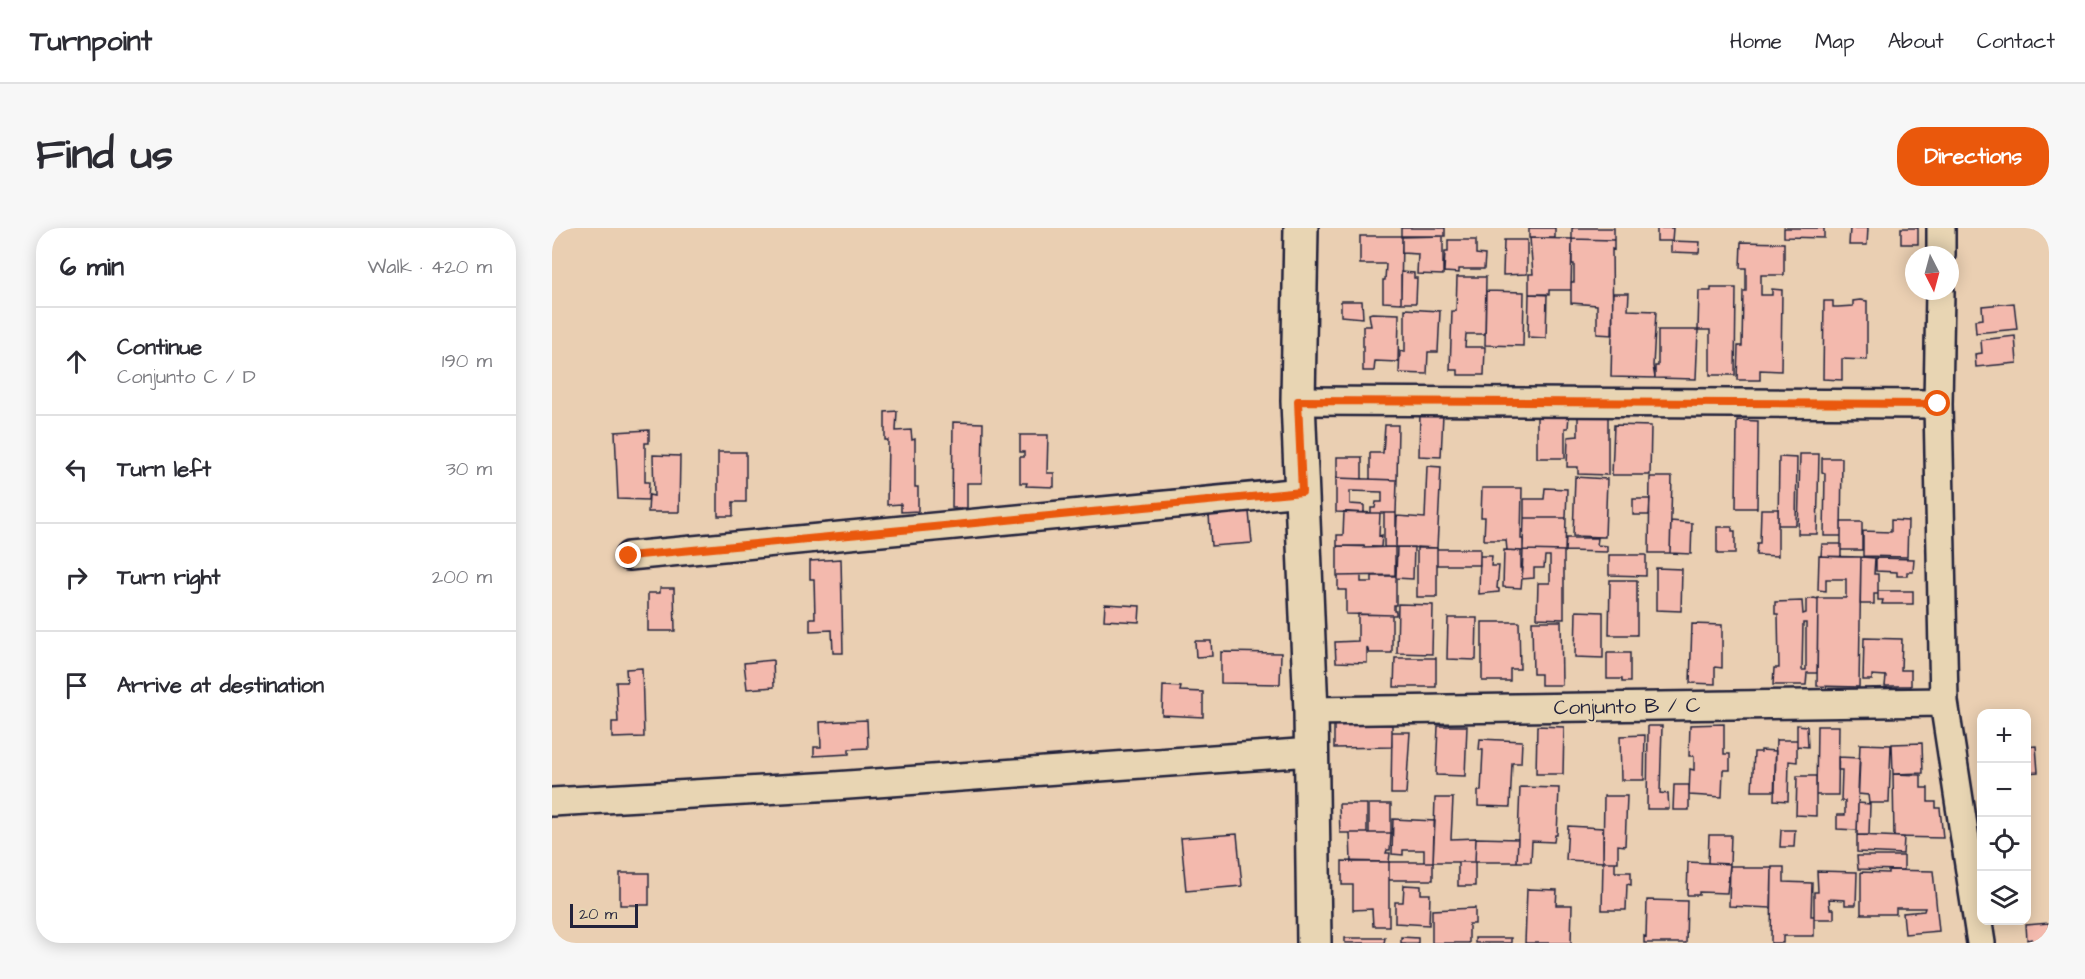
<!DOCTYPE html>
<meta charset="utf-8">
<style>
body{margin:0;font-family:"Architects Daughter",sans-serif;background:#f7f7f7;color:#2b2b33}
.controls{position:absolute;right:18px;bottom:18px;display:grid;overflow:hidden;border-radius:12px;box-shadow:0 3px 15px #0003}
.controls button{width:54px;height:54px;display:grid;place-items:center;padding:0;border:0;border-bottom:2px solid #e1e1e2;background:#fff;color:#2b2b33;font:30px sans-serif}
.compass{position:absolute;left:1353px;top:18px;width:54px;height:54px;border-radius:50%;background:#fff;box-shadow:0 3px 15px #0003;rotate:174deg}
.scale{position:absolute;left:18px;bottom:15px;width:68px;box-sizing:border-box;padding-left:6px;border:3px solid #22223b;border-top:0;font-size:16px;line-height:21px;white-space:nowrap;color:#22223b;-webkit-text-stroke:4px #e8d5b3;paint-order:stroke}
.stop{position:absolute;width:18px;height:18px;margin:-14px;border:4px solid #ea580c;border-radius:50%;background:#fff}
.stop.end{background:#ea580c;border-color:#fff;box-shadow:0 2px 6px #0008}
.list{margin:0;padding:0;list-style:none}
h2{display:flex;justify-content:space-between;align-items:center;height:78px;margin:0;padding:0 24px;font-size:26px}
h2 small{font-size:20px;font-weight:400;color:#7c7c81}
.list li{display:grid;grid-template-columns:39px 1fr auto;gap:18px;align-items:center;box-sizing:border-box;height:108px;padding:0 24px;border-top:2px solid #e1e1e2}
.list b{display:block;font-size:22px;white-space:nowrap}
.list p{margin:0;font-size:20px;white-space:nowrap;color:#7c7c81}
.list em{font-size:20px;font-style:normal;color:#7c7c81}
.icon{flex:none;width:33px;height:33px;fill:none;stroke:currentColor;stroke-width:2;stroke-linecap:round;stroke-linejoin:round}
.map{position:relative;flex:none;width:1497px;height:715px;overflow:hidden;border-radius:24px}
header{display:flex;align-items:center;gap:36px;box-sizing:border-box;height:84px;padding:0 30px;background:#fff;border-bottom:2px solid #e1e1e2}
header strong{font-size:28px}
nav{display:flex;gap:33px;margin-inline-start:auto;font-size:21px}
.intro{display:flex;align-items:center;justify-content:space-between;box-sizing:border-box;height:144px;padding:0 36px}
h1{margin:0;font-size:42px}
.button{padding:15px 27px;border-radius:24px;background:#ea580c;color:#fff;font-size:21px;font-weight:700}
main{display:flex;gap:36px;padding:0 36px}
aside{flex:1;background:#fff;border-radius:24px;box-shadow:0 3px 15px #0003}
.map>svg:first-child{display:block}
</style>
<header>
<strong>Turnpoint</strong>
<nav><a>Home</a><a>Map</a><a>About</a><a>Contact</a></nav>
</header>
<div class="intro"><h1>Find us</h1><a class="button">Directions</a></div>
<main>
<aside>
<h2>6 min<small>Walk · 420 m</small></h2>
<ul class="list">
<li><svg class="icon" aria-label="ahead" viewBox="0 0 24 24"><path d="M12 20V5M6 11l6-6 6 6"/></svg><div><b>Continue</b><p>Conjunto C / D</p></div><em>190 m</em></li>
<li><svg class="icon" aria-label="left" viewBox="0 0 24 24"><path d="M17 20v-9H6M10 6l-5 5 5 5"/></svg><div><b>Turn left</b></div><em>30 m</em></li>
<li><svg class="icon" aria-label="right" viewBox="0 0 24 24"><path d="M7 20v-9h11M14 6l5 5-5 5"/></svg><div><b>Turn right</b></div><em>200 m</em></li>
<li><svg class="icon" aria-label="arrive" viewBox="0 0 24 24"><path d="M6 21V4h12l-3 4 3 4H6"/></svg><div><b>Arrive at destination</b></div></li>
</ul>
</aside>
<div class="map">
<svg width="1497" height="715" viewBox="0 0 1497 715">
<rect width="100%" height="100%" fill="#eacfb2"/>
<filter id="ink" filterUnits="userSpaceOnUse"><feTurbulence type="fractalNoise" baseFrequency=".0167" numOctaves="2"/><feDisplacementMap in="SourceGraphic" scale="12" xChannelSelector="R" yChannelSelector="G"/><feConvolveMatrix kernelMatrix="1 2 1 2 8 2 1 2 1" color-interpolation-filters="sRGB"/></filter>
<g filter="url(#ink)">
<path fill="#f3b9ad" stroke="#22223b" stroke-width="1.5" fill-rule="evenodd" d="M849,0h44v8l-44,1z
M977,0h26v10h-26z
M1020,0h42v12l-42,-1z
M1105,0h16l-1,13h-15z
M1232,0h40v10l-40,-1z
M1298,0h18l-1,17h-18z
M1349,0h17v16h-17z
M808,8h42l-1,67 -18,-1v-22h2l1,-16h-26z
M850,8h41v39l-26,-1 1,-20 -16,-1z
M978,10l42,1 -1,51h-22v5l-20,-1v-20h4z
M1020,11l42,1v10l-2,-1 1,86 -16,-1v-29l-26,-2v-21h3v-18h-2z
M896,12h28v14l9,1 -1,14h-25v4l-15,-1 1,-20h3z
M952,12h23v34l-24,1z
M1119,13l29,1 -1,11 -28,-1z
M1189,14l43,1v32h-23v20h11v-6l10,1 -1,81 -21,-1v10h-23l1,-34h4l1,-55h3v-23h-6z
M849,44l13,1v5h3l-1,25h-15z
M905,49h29l-1,57h-19l-1,13h20l-1,28h-26v-5h-8l2,-59h4z
M1159,60h25l-1,87h-25v-45h-12l1,-39h12z
M934,63l38,1 -1,54 -38,-1z
M1061,65h16l-1,17 28,1 -3,55 2,12 -44,-1z
M977,66h18l-1,44 -18,-1z
M1308,72l7,1v59l-25,-1v21l-19,-1 1,-78h9v6h5l15,-1v-5z
M789,73h21l1,17 -22,-2z
M1462,75l3,26 -41,4 -1,-13 8,-1 -1,-13z
M853,81l35,2 -2,41h-10l-1,22 -28,-1 1,-22 5,1z
M820,85l27,1 -1,48 -23,-1 -1,10h-11v-45h8l-2,-12z
M1106,102h40l-2,49 -41,-1v-12h3z
M1463,108l2,27 -41,4 -1,-13 7,-1 -1,-13z
M345,183l-1,20 15,-1 1,10 3,-1v48h3v24l-17,1v-8l-14,1 1,-65h-3v-28z
M868,185l23,1 -2,43 -22,-1z
M985,186l32,1 -1,13h-3v30h-28z
M1026,187l30,1v59l-30,-1v-7h-11l1,-30 10,-1z
M1185,192l21,1 -1,87h-21z
M401,194l30,1 -1,60h-15v25h-15z
M833,197h13l-1,55 -27,-1v-26h13z
M1062,197l37,1 -1,49h-38z
M97,202v13h-4v39h4l-1,18 -30,-1 -3,-67z
M468,207h28l-1,38h7v14l-28,-1 1,-3h-7v-26h4v-5h-4z
M166,224h28v50h-13v14h-15z
M1248,226h19l-2,80h-19z
M101,227l27,1 -1,56h-31l1,-17 5,1z
M785,229h25v22l-25,-1z
M1227,229l18,1 -1,67h-18z
M1270,230h20l-1,78h-17l1,-63 -3,-1z
M875,238l14,1 -4,81 -41,-1 1,-31 28,2z
M1023,249l32,2 -2,58 -32,-1z
M1098,249h22l-2,76h-21z
M784,250l61,2 -1,33h-25v-5h4l1,-6h6v-10l-32,-1v13l14,1v8l-28,-1z
M930,260h40l-1,51h2v12l-16,-1 -1,-10h-22l1,-23h-4z
M993,260l22,1 -1,29h-42v-19h20z
M1081,271h17l-1,16h-16z
M1209,281h17v47l-22,-1 1,-12h3z
M697,284l3,31 -41,3 -2,-32z
M792,284l36,1 -1,23 3,-1 -1,12 -44,-1v-11h6z
M832,285h12v34h-12z
M972,290h42l-1,33 -42,-1z
M1339,292l17,1 -1,36 -44,-1v-25l28,1z
M1119,293l21,2 -1,31 -21,-1z
M1289,294h21v28h-21z
M1165,299h15v4h3v23h-18z
M1014,310h32l-1,7 10,1v6l-42,-1z
M1270,316h19v13l-20,-1z
M785,318h27v2l31,-1v28l-58,1z
M845,319h17l-1,32 -17,-1z
M865,319l20,1v49h-20z
M885,321h43v16h-43z
M952,322l17,1v17h2l-2,20 -18,-1z
M971,322l41,1v68l-27,-1 1,-35h12v-27h-5l-1,12h-10v10l-12,1z
M1057,327h37v21l-37,-1z
M928,328h12l-1,10h8l-2,22 2,1v3l-20,2z
M1267,328l42,1 -2,130 -42,-1 1,-88h28v-19h-20v12l-8,-1z
M1309,329l14,1 -1,16h4v20h-4v10h-14z
M1324,330l38,1 -1,13h-6v4h-10v-4l-21,-1z
M289,331l2,94h-10l-1,-23 -22,1v-13h5l-1,-39h-4v-18z
M1104,340l26,1 -1,42 -25,-1z
M786,348h23v6h11v-6h24v29h-2v6h2v4l-50,-1v-24h-8z
M1058,352h27v55h-28z
M108,360h14l1,43h-27v-38h12z
M1326,363h35v13h-31l1,-4h-5z
M1262,370l4,1 -1,74h-10l-1,12h-33l1,-17h5l-1,-54h-3v-12l27,-1 1,13 3,-1v-13zM1251,395h3v47h-4z
M553,376l35,2 -1,16 -35,-2z
M846,376l35,1 -1,49 -35,-1z
M1024,383l27,1v46l-28,-1z
M806,386l34,1v38h-23l-2,-6v16l-31,-1 -1,-20 23,-1z
M896,390h29l-1,42 -29,-1z
M980,393h29l1,64h-21v-11h-8z
M930,394h37l1,47h-10v12h-28z
M1140,396l30,1v43l-7,-1v17l-25,-1z
M1312,410l38,1 -1,31h10v16h-26l1,-10 -14,-1v5h-9z
M643,413h16l1,15 -16,1z
M669,424l60,1 -1,31 -59,-1z
M1055,425h23v29h-8v-3h-15z
M843,430h41v29h-42z
M221,432l1,27 -27,2 -3,-26z
M90,440l2,69 -32,1v-16h6l-2,-40h11l-1,-13z
M611,458l18,1 -1,4 23,1v25l-41,-2z
M315,492l1,28 -19,1v5l-35,2v-9h7l-1,-25z
M782,496l58,1v22l-58,1z
M1172,496v30h6v16h-7l-1,27 -33,-2 1,-26 4,1v-14h-5l1,-31z
M1245,497l10,1 1,21 -11,-1z
M886,498h29l-2,50 -29,-1z
M985,498l27,1 -1,47h-27z
M1096,498h14l-2,67 8,1 1,15h-22z
M1265,498h22l-1,69h-22z
M840,504h18l-4,62h-15z
M1093,507l-1,45h-23l-1,-44z
M928,511l42,2 -1,22h-9l-2,44 -32,-1v-15h3l2,-41h-4z
M1224,512h21v22l-8,-1 -1,40 -14,-1z
M1370,515l1,30 -30,1 -1,-30z
M1308,516l31,1 -2,58h-20l-1,-8 -10,-1z
M1484,518l2,26 -12,1v-26z
M1209,522l15,1 -1,40h-23l2,-39h7z
M1286,529l22,1 -3,72 -20,-1v-14h8v-14h-4l1,-31h-4z
M1341,546l28,1v13h7v14h8v6h4l3,30 -49,-1z
M1245,548h19v40l-20,-1z
M1122,557h15v25h-16z
M968,559l39,1 -2,47h-2l-1,7 -22,-1 -1,21h-14z
M1052,568h23l-2,50 -7,-1v17h-15z
M883,570h18l-2,41 25,-1 -1,24h-42z
M1306,575l12,1 -1,31h-12z
M787,576h28v29h-27z
M817,576h22v29h-22z
M841,591l42,2 -2,41h-9v-12h-21v5l-11,-1z
M1016,598l35,2v34l-37,-2z
M1229,602h14l-1,17h-14z
M798,605h41l-1,17h-3l-1,3h4l-1,9h-38z
M685,606l5,52 -56,5 -5,-53z
M1157,607h22l-1,29 -22,-1z
M1305,607l47,2 -1,17 -46,-2z
M924,610l42,1 -1,23h-42z
M1305,628h47v14l-46,-1z
M790,633l47,1v64h-16l-1,-17 -19,1v-25h-11z
M837,634h44v18h-44z
M906,634h17v24h-17z
M1051,634h12v10h16v13l-4,-1 -1,26h-24z
M1136,634l42,2 -3,29 -28,-1v3h-12z
M1178,638h13v2h29l-1,40 -42,-2z
M1220,639h12v15l28,1 -1,33h3v20h-31v7h-12z
M1336,642l45,1 6,60 -34,3 -2,-21 21,-2 1,-3h-29v6h-35v-42l27,1z
M1265,643l40,1 -1,33h-11v-5l-16,-1 1,10h4v10h-20v-27h4z
M68,645h29v32h-29z
M852,657l17,1v8h9l-1,31 -34,-2v-21h8z
M975,661l30,1 -1,15h16l-1,38h-46z
M1095,672l40,1 -1,42h-42v-7l2,1z
M923,680v16h-6v19h-37v-33z
M1497,695v20h-16l-1,-4 -5,1 -1,-15z
M849,709l17,1v5h-17z
M793,710h40l-1,5h-39z
M923,710h36v5h-36z"/>
<g fill="none" stroke-linecap="round" stroke-linejoin="round">
<defs>
<path id="minor" d="M1389,27v-27
M1388,63l-2,113 6,298 37,241
M746,173l640,3
M77,328l673,-64
M759,483l633,-9
M0,574l282,-16 477,-34"/>
<path id="tertiary" d="M749,0l-3,173 13,310 3,232"/>
</defs>
<use href="#minor" stroke="#22223b" stroke-width="32"/>
<use href="#tertiary" stroke="#22223b" stroke-width="38"/>
<use href="#minor" stroke="#e8d5b3" stroke-width="27"/>
<use href="#tertiary" stroke="#e8d5b3" stroke-width="33"/>
</g>
</g>
<g fill="none" stroke-linecap="round" stroke-linejoin="round" filter="url(#ink)">
<path stroke="#ea580c" stroke-width="8" d="M77,328l673,-64 -4,-91 640,3"/>
</g>
<g text-anchor="middle" stroke-width="4.5" stroke-linejoin="round" paint-order="stroke">
<g font-size="21" fill="#22223b" stroke="#e8d5b3">
<text transform="translate(1075 478) rotate(-1)" y="7">Conjunto B / C</text>
</g>
</g>
</svg>
<div class="controls">
<button>+</button>
<button>−</button>
<button><svg class="icon" aria-label="locate" viewBox="0 0 24 24"><circle cx="12" cy="12" r="6"/><path d="M12 2v4M12 18v4M2 12h4M18 12h4"/></svg></button>
<button><svg class="icon" aria-label="layers" viewBox="0 0 24 24"><path d="M12 4l9 5-9 5-9-5zM3 14l9 5 9-5"/></svg></button>
</div>
<svg class="compass" viewBox="-18 -18 36 36"><path d="M0-13l5 13h-10z" fill="#e53935"/><path d="M0 13l5-13h-10z" fill="#7c7c81"/></svg>
<div class="scale">20 m</div>
<div class="stop" style="left:1386px;top:176px"></div>
<div class="stop end" style="left:77px;top:328px"></div>
</div>
</main>
